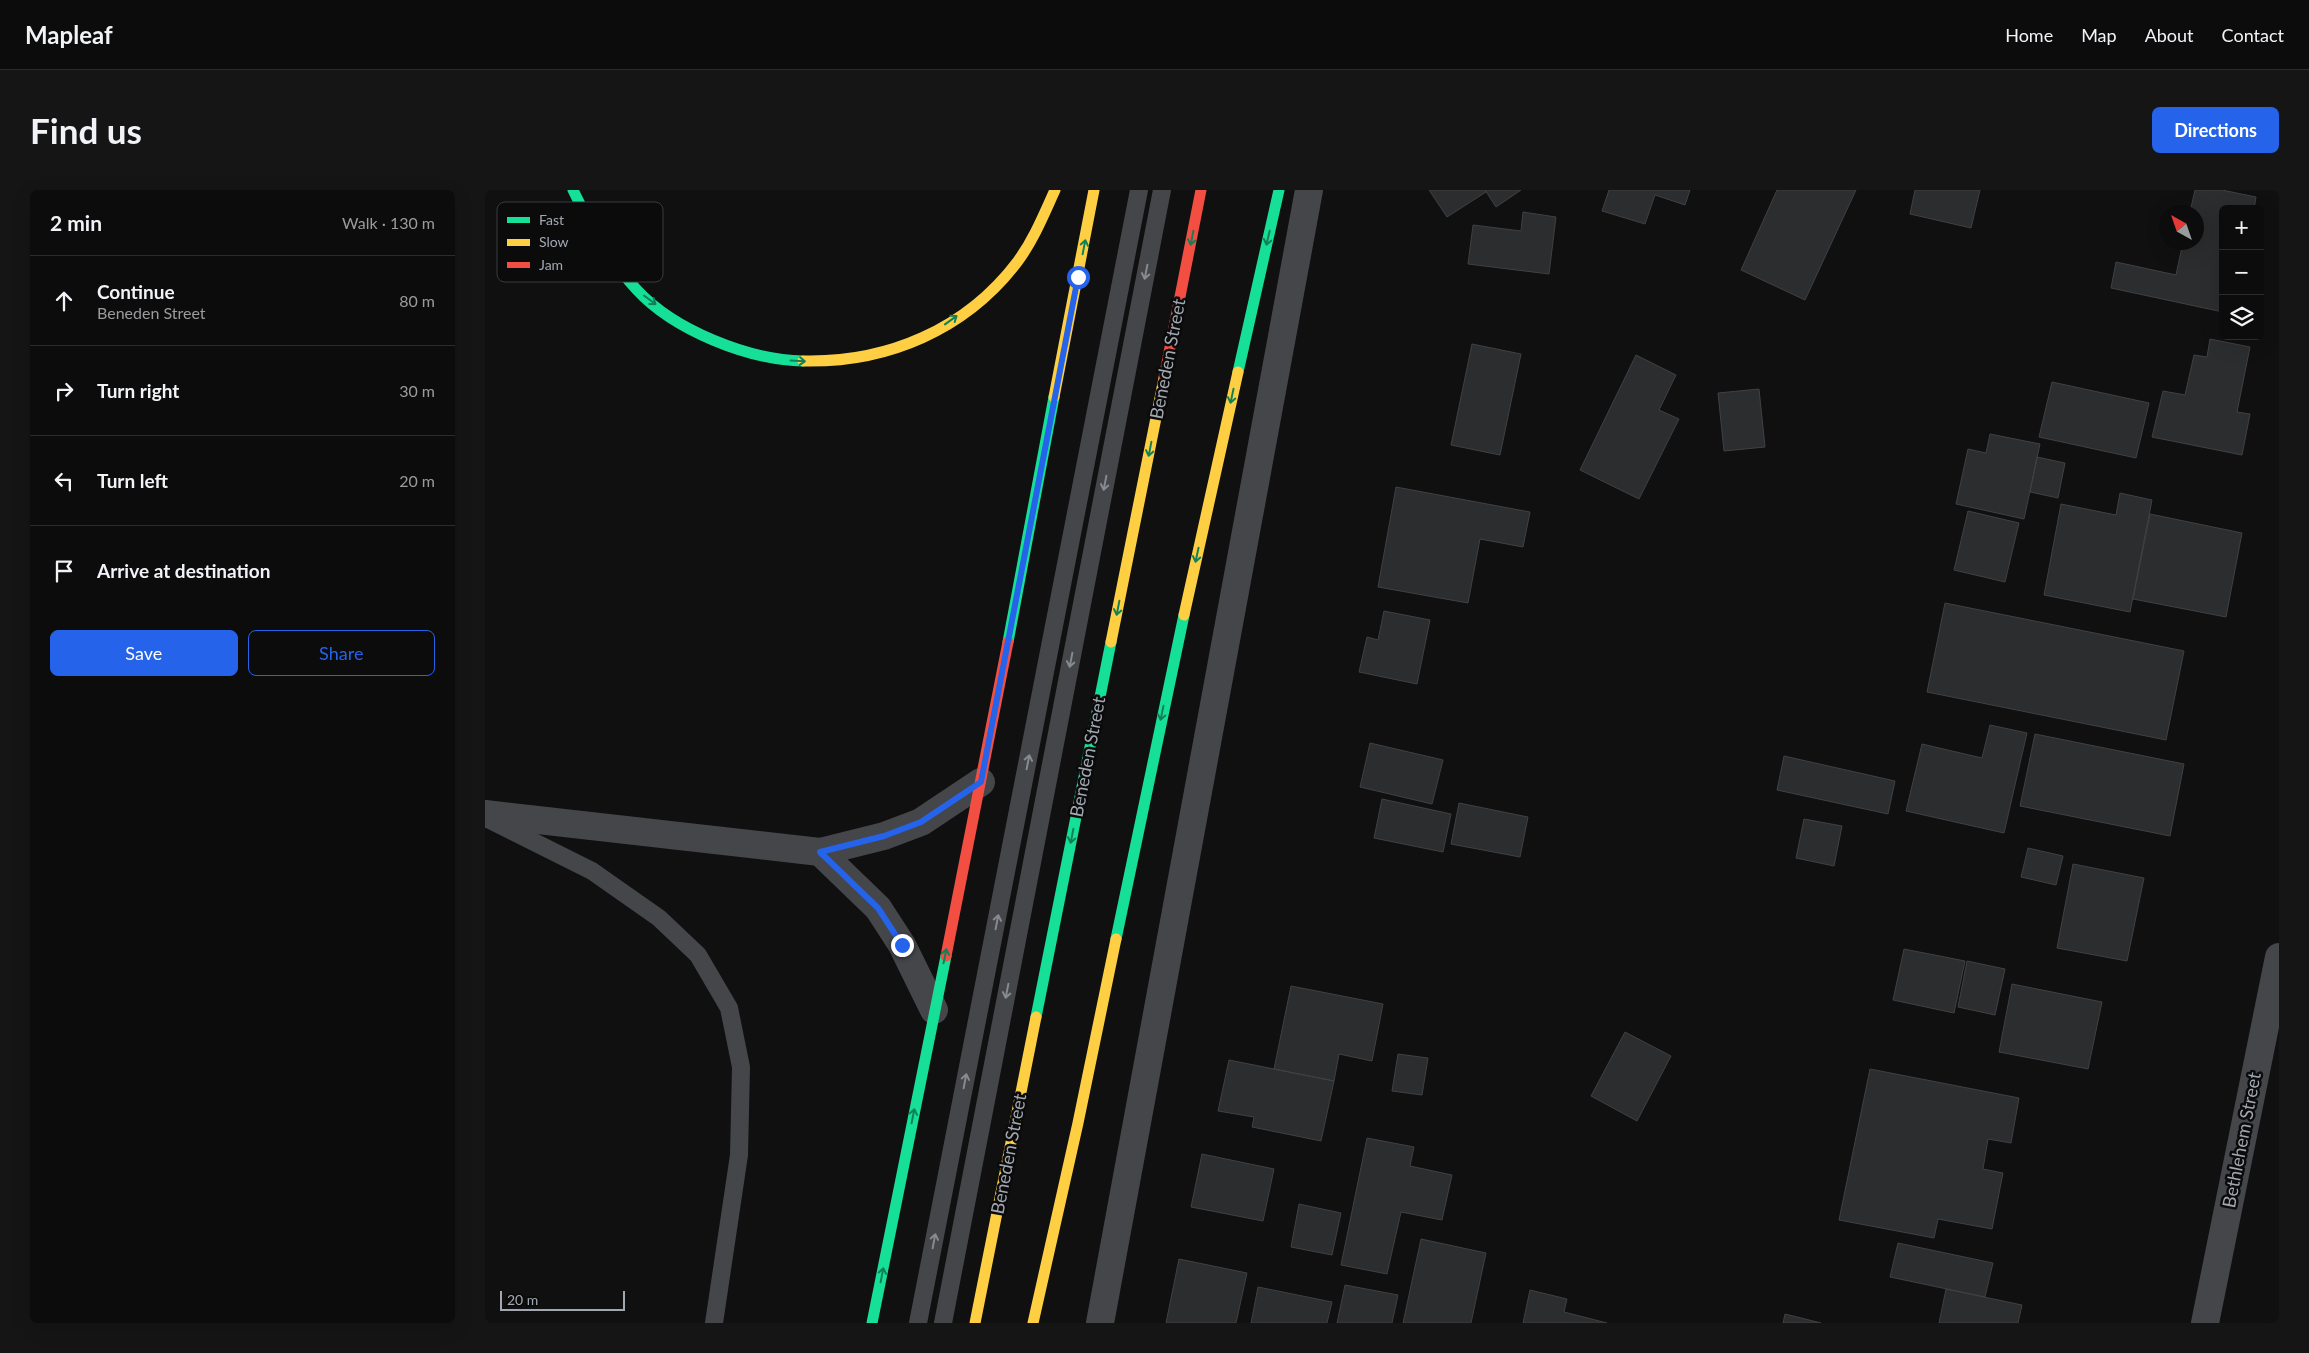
<!DOCTYPE html>
<meta charset="utf-8">
<style>
body{margin:0;font-family:Lato,sans-serif;background:#151516;color:#f1f3f6}
.controls{position:absolute;right:15px;top:15px;display:grid;overflow:hidden;border-radius:8px;box-shadow:0 5px 20px #0002}
.controls button{width:45px;height:45px;display:grid;place-items:center;padding:0;border:0;border-bottom:1px solid #2c2c2e;background:#0c0c0d;color:#f1f3f6;font:25px sans-serif}
.compass{position:absolute;left:1674px;top:15px;width:45px;height:45px;border-radius:50%;background:#0c0c0d;box-shadow:0 5px 20px #0002;rotate:320deg}
.scale{position:absolute;left:15px;bottom:12px;width:125px;box-sizing:border-box;padding-left:5px;border:2px solid #a2a8b1;border-top:0;font-size:14px;line-height:18px;white-space:nowrap;color:#a2a8b1;-webkit-text-stroke:4px #0b0b0c;paint-order:stroke}
.stop{position:absolute;width:15px;height:15px;margin:-11px;border:4px solid #2563eb;border-radius:50%;background:#fff}
.stop.end{background:#2563eb;border-color:#fff;box-shadow:0 1px 5px #0008}
.list{margin:0;padding:0;list-style:none}
h2{display:flex;justify-content:space-between;align-items:center;height:65px;margin:0;padding:0 20px;font-size:21px}
h2 small{font-size:16px;font-weight:400;color:#9a9b9d}
.list li{display:grid;grid-template-columns:32px 1fr auto;gap:15px;align-items:center;box-sizing:border-box;height:90px;padding:0 20px;border-top:1px solid #2c2c2e}
.list b{display:block;font-size:19px;white-space:nowrap}
.list p{margin:0;font-size:16px;white-space:nowrap;color:#9a9b9d}
.list em{font-size:16px;font-style:normal;color:#9a9b9d}
.actions{display:flex;gap:10px;padding:15px 20px}
.actions a{flex:1;padding:11px 0;border:1px solid #2563eb;border-radius:8px;text-align:center;font-size:18px;color:#2563eb}
.actions .main{background:#2563eb;color:#fff}
.icon{flex:none;width:28px;height:28px;fill:none;stroke:currentColor;stroke-width:2;stroke-linecap:round;stroke-linejoin:round}
.map{position:relative;flex:none;width:1794px;height:1133px;overflow:hidden;border-radius:8px}
header{display:flex;align-items:center;gap:30px;box-sizing:border-box;height:70px;padding:0 25px;background:#0c0c0d;border-bottom:1px solid #2c2c2e}
header strong{font-size:24px}
nav{display:flex;gap:28px;margin-inline-start:auto;font-size:18px}
.intro{display:flex;align-items:center;justify-content:space-between;box-sizing:border-box;height:120px;padding:0 30px}
h1{margin:0;font-size:35px}
.button{padding:12px 22px;border-radius:8px;background:#2563eb;color:#fff;font-size:18px;font-weight:700}
main{display:flex;gap:30px;padding:0 30px}
aside{flex:1;background:#0c0c0d;border-radius:8px;box-shadow:0 5px 20px #0002}
.map>svg:first-child{display:block}
</style>
<header>
<strong>Mapleaf</strong>
<nav><a>Home</a><a>Map</a><a>About</a><a>Contact</a></nav>
</header>
<div class="intro"><h1>Find us</h1><a class="button">Directions</a></div>
<main>
<aside>
<h2>2 min<small>Walk · 130 m</small></h2>
<ul class="list">
<li><svg class="icon" aria-label="ahead" viewBox="0 0 24 24"><path d="M12 20V5M6 11l6-6 6 6"/></svg><div><b>Continue</b><p>Beneden Street</p></div><em>80 m</em></li>
<li><svg class="icon" aria-label="right" viewBox="0 0 24 24"><path d="M7 20v-9h11M14 6l5 5-5 5"/></svg><div><b>Turn right</b></div><em>30 m</em></li>
<li><svg class="icon" aria-label="left" viewBox="0 0 24 24"><path d="M17 20v-9H6M10 6l-5 5 5 5"/></svg><div><b>Turn left</b></div><em>20 m</em></li>
<li><svg class="icon" aria-label="arrive" viewBox="0 0 24 24"><path d="M6 21V4h12l-3 4 3 4H6"/></svg><div><b>Arrive at destination</b></div></li>
</ul>
<div class="actions"><a class="main">Save</a><a>Share</a></div>
</aside>
<div class="map">
<svg width="1794" height="1133" viewBox="0 0 1794 1133">
<rect width="100%" height="100%" fill="#101011"/>
<path fill="#2c2d2e" stroke="#404144" d="M944,0h56l1,2 -39,25z
M1000,0h36l-25,17z
M1124,0h81l-5,15 -30,-10 -10,29 -43,-13z
M1292,0h79l-51,110 -64,-30z
M1430,0h65l-9,38 -61,-14z
M1710,0h27l34,7 -2,12h-31v103l-112,-24 5,-26 60,13 7,-33h14v-30h-7z
M1038,22l33,5 -7,57 -81,-10 5,-39 48,6z
M1725,149l40,8 -13,65 13,2 -8,41 -90,-18 11,-46 22,4 9,-40 13,2z
M987,154l49,10 -21,101 -49,-10z
M1151,165l40,20 -17,35 20,9 -40,80 -59,-29z
M1567,192l97,21 -13,55 -97,-21z
M1274,199l6,58 -41,4 -6,-58z
M1505,244l50,10 -16,75 -68,-15 12,-55 18,4z
M1552,267l28,6 -7,35 -28,-6z
M911,297l134,25 -7,35 -43,-8 -12,64 -90,-16z
M1635,303l32,7 -22,112 -86,-17 17,-91 55,11z
M1483,321l51,12 -14,59 -51,-12z
M1665,324l92,19 -16,84 -93,-18z
M1460,413l239,48 -18,89 -239,-48z
M899,421l46,9 -13,64 -58,-12 8,-35 11,3z
M1505,535l37,8 -23,100 -98,-22 16,-67 60,14z
M1550,544l149,30 -14,72 -150,-30z
M885,553l73,17 -11,44 -72,-17z
M1299,566l111,25 -7,33 -111,-24z
M897,609l69,15 -8,38 -69,-14z
M974,613l69,14 -8,40 -69,-13z
M1319,629l38,7 -8,40 -38,-8z
M1543,658l35,8 -7,29 -35,-8z
M1588,674l71,14 -17,83 -70,-13z
M1419,759l61,12 -11,52 -61,-13z
M1482,771l38,8 -10,46 -37,-8z
M1527,794l90,18 -14,67 -89,-17z
M806,796l92,18 -11,57 -33,-7 -5,27 -60,-12z
M1140,842l46,24 -34,65 -46,-25z
M913,864l30,4 -6,37 -30,-4z
M744,870l105,21 -13,60 -69,-14 2,-10 -36,-6z
M1385,879l149,29 -8,45 -23,-4 -5,30 20,4 -11,56 -54,-10 -4,19 -95,-18z
M882,948l47,9 -4,19 42,9 -10,45 -41,-8 -14,62 -46,-9z
M717,964l72,15 -11,52 -72,-14z
M814,1014l42,9 -9,42 -41,-8z
M936,1049l65,14 -15,70h-68z
M1413,1053l95,20 -8,34 -95,-20z
M694,1069l68,14 -11,50h-70z
M860,1095l53,10 -6,28h-55z
M773,1097l74,15 -5,21h-76z
M1461,1099l76,16 -4,18h-79z
M1045,1100l37,9 -3,13 43,11h-84z
M1300,1124l36,9h-38z"/>
<g fill="none" stroke-linecap="round" stroke-linejoin="round">
<path stroke="#444649" stroke-width="18" d="M7,631l100,50 67,47 39,37 31,53 12,59 -2,88 -25,168
M433,1133l221,-1133
M458,1133l219,-1133"/>
<path stroke="#444649" stroke-width="28" d="M0,624l335,38 64,-16 37,-14 60,-40
M335,662l58,56 24,37 32,65
M615,1133l209,-1133
M1720,1133l74,-366"/>
<path stroke="#16e098" stroke-width="11" d="M88,0c17,36 37,71 64,100 37,40 111,70 166,71
M753,182l41,-182
M523,452l46,-245
M631,749l68,-324
M551,827l75,-375
M387,1133l74,-367"/>
<path stroke="#ffcf43" stroke-width="11" d="M318,171c84,2 163,-31 215,-100 16,-22 26,-47 37,-71
M569,207l40,-207
M699,425l54,-243
M626,452l53,-264
M490,1133l61,-306
M548,1133l45,-200 38,-184"/>
<path stroke="#f24e42" stroke-width="11" d="M679,188l37,-188
M461,766l62,-314"/>
</g>
<defs><path id="oneway-shaft" d="M-6 0H5M1.5-3L5.5 0L1.5 3" fill="none" stroke-width="1.6" stroke-linecap="round" stroke-linejoin="round" transform="scale(1.25)"/></defs>
<g stroke="#118059">
<use href="#oneway-shaft" transform="translate(707 48) rotate(101)"/>
<use href="#oneway-shaft" transform="translate(783 48) rotate(103)"/>
<use href="#oneway-shaft" transform="translate(599 57) rotate(-79)"/>
<use href="#oneway-shaft" transform="translate(165 110) rotate(37)"/>
<use href="#oneway-shaft" transform="translate(466 130) rotate(-36)"/>
<use href="#oneway-shaft" transform="translate(313 171) rotate(3)"/>
<use href="#oneway-shaft" transform="translate(747 206) rotate(102)"/>
<use href="#oneway-shaft" transform="translate(665 259) rotate(101)"/>
<use href="#oneway-shaft" transform="translate(712 365) rotate(102)"/>
<use href="#oneway-shaft" transform="translate(633 418) rotate(101)"/>
<use href="#oneway-shaft" transform="translate(677 523) rotate(102)"/>
<use href="#oneway-shaft" transform="translate(587 646) rotate(101)"/>
<use href="#oneway-shaft" transform="translate(460 766) rotate(-78)"/>
<use href="#oneway-shaft" transform="translate(428 926) rotate(-79)"/>
<use href="#oneway-shaft" transform="translate(397 1085) rotate(-79)"/>
</g>
<g stroke="#868b92">
<use href="#oneway-shaft" transform="translate(661 82) rotate(101)"/>
<use href="#oneway-shaft" transform="translate(620 293) rotate(101)"/>
<use href="#oneway-shaft" transform="translate(586 470) rotate(101)"/>
<use href="#oneway-shaft" transform="translate(543 572) rotate(-79)"/>
<use href="#oneway-shaft" transform="translate(512 732) rotate(-79)"/>
<use href="#oneway-shaft" transform="translate(522 801) rotate(101)"/>
<use href="#oneway-shaft" transform="translate(480 891) rotate(-79)"/>
<use href="#oneway-shaft" transform="translate(449 1051) rotate(-79)"/>
</g>
<g fill="none" stroke-linecap="round" stroke-linejoin="round">
<path stroke="#2563eb" stroke-width="6" d="M417,755l-24,-37 -58,-56 64,-16 37,-14 60,-40 97,-505"/>
</g>
<g text-anchor="middle" stroke-width="5" stroke-linejoin="round" paint-order="stroke">
<g font-size="18" fill="#a2a8b1" stroke="#0b0b0c">
<text transform="translate(683 169) rotate(-79)" y="6">Beneden Street</text>
<text transform="translate(603 567) rotate(-79)" y="6">Beneden Street</text>
<text transform="translate(1757 950) rotate(-79)" y="6">Bethlehem Street</text>
<text transform="translate(524 964) rotate(-79)" y="6">Beneden Street</text>
</g>
</g>
<rect x="12" y="12" width="166" height="80" rx="8" fill="#0b0b0c" stroke="#383a3e" stroke-width="1"/>
<rect x="22" y="27" width="23" height="6" fill="#16e098"/>
<rect x="22" y="49" width="23" height="7" fill="#ffcf43"/>
<rect x="22" y="72" width="23" height="6" fill="#f24e42"/>
<g font-size="14" fill="#a2a8b1">
<text x="54" y="35">Fast</text>
<text x="54" y="57">Slow</text>
<text x="54" y="80">Jam</text>
</g>
</svg>
<div class="controls">
<button>+</button>
<button>−</button>
<button><svg class="icon" aria-label="layers" viewBox="0 0 24 24"><path d="M12 4l9 5-9 5-9-5zM3 14l9 5 9-5"/></svg></button>
</div>
<svg class="compass" viewBox="-18 -18 36 36"><path d="M0-13l5 13h-10z" fill="#e53935"/><path d="M0 13l5-13h-10z" fill="#9a9b9d"/></svg>
<div class="scale">20 m</div>
<div class="stop" style="left:593px;top:87px"></div>
<div class="stop end" style="left:417px;top:755px"></div>
</div>
</main>
